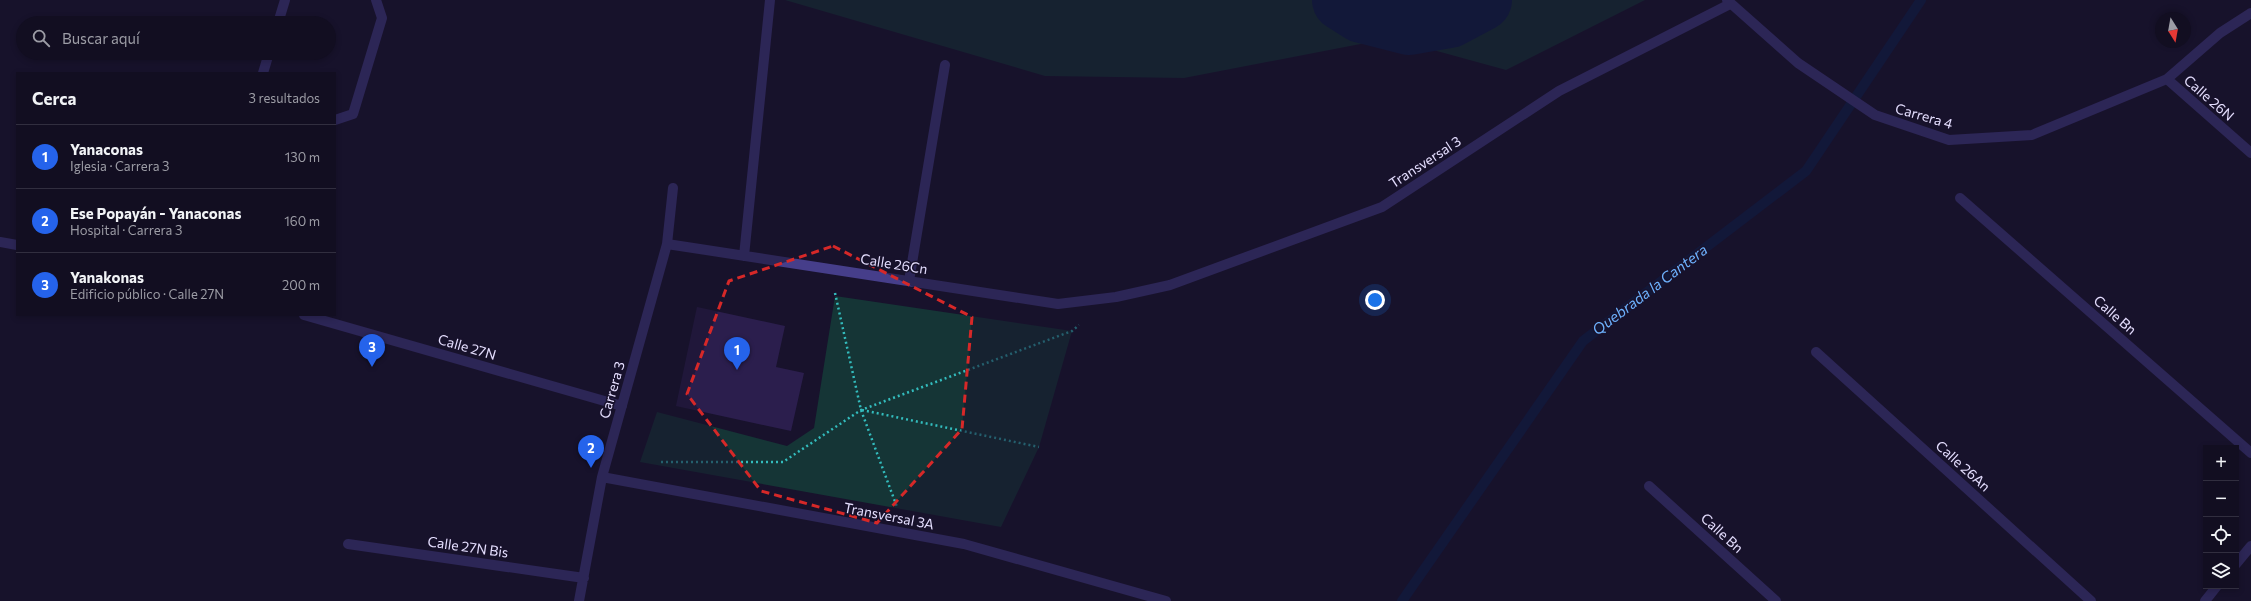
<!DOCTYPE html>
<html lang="es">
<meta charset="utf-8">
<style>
body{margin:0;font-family:Commissioner,sans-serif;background:#1f1c2e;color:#f1f3f6}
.controls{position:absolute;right:12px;bottom:12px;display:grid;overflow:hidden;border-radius:0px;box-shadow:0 2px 6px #0003}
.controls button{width:36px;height:36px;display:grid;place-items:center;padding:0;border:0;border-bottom:1px solid #312e3f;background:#120e21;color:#f1f3f6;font:20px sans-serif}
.compass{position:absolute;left:2155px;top:12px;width:36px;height:36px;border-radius:50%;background:#120e21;box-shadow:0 2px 6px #0003;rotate:169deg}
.you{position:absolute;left:1375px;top:300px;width:14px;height:14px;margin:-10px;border:3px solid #fff;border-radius:50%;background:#1a73e8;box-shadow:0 0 0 6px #1a73e833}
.badge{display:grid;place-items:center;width:26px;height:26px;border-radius:50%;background:#2563eb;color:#fff;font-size:13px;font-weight:700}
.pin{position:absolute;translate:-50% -33px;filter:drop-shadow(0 1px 2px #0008)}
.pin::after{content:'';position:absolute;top:21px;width:14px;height:12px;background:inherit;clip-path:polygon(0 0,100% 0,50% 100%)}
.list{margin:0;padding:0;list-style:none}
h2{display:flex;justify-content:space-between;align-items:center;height:52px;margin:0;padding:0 16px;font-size:17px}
h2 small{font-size:13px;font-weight:400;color:#9c9ca5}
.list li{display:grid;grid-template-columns:26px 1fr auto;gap:12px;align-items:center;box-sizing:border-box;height:64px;padding:0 16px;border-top:1px solid #312e3f}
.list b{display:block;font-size:15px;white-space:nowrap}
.list p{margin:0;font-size:13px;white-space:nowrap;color:#9c9ca5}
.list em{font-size:13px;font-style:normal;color:#9c9ca5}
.icon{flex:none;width:22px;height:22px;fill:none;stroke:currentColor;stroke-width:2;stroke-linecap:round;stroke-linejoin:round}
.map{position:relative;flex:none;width:2251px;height:601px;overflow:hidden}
.search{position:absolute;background:#120e21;box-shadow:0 2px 6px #0003;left:16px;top:16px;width:320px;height:44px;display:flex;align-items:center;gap:10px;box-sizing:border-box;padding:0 14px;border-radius:22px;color:#9c9ca5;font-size:15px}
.panel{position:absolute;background:#120e21;box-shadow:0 2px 6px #0003;left:16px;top:72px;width:320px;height:244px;border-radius:0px}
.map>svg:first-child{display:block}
</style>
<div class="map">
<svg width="2251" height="601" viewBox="0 0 2251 601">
<rect width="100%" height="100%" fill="#18122c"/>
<path fill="#153536" d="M785,0h547l66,35 66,-8 47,-27h134l-139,70 -102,-28 -28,-1 -192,37 -139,-2z
M835,296l237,35 -33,116 -38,80 -361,-65 17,-50 130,34 27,-18z"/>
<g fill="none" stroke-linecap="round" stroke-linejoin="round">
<path stroke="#0c1f4b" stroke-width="10" d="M1402,601l181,-260 223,-170 115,-171"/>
<path stroke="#0c1f4b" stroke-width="62" d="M1343,0l19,12 47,12 40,-7 32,-17"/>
</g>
<path fill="#2b1e4d" d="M697,307l88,19 -9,41 28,6 -13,58 -115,-25z"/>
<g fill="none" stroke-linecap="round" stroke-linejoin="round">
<path stroke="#33bcbd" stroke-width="2.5" stroke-dasharray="2 3" stroke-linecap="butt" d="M835,293l26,117 36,97
M862,410l177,37
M661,462h122l78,-52 211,-79 7,-6"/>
<path stroke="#463e8a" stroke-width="10" d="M1727,0l71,63 77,52 74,25 83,-5 135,-56 53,-46 31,-20
M278,23l7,-23
M263,73l6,-20
M2167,79l84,74
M335,120l18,-6 29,-96 -6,-18
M1960,198l291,255
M0,242l17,3
M667,244l391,60 58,-7 54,-12 212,-78 177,-116 171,-87
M744,256l26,-256
M909,281l36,-216
M304,315l318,91
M1816,352l275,249
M602,477l362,67 202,57
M1649,486l127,115
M348,544l236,34
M2236,564l15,-18
M579,601l23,-124 65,-233 6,-56
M2205,601l12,-15"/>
</g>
<path d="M0 0H2251V601H0ZM833,246l139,71 -10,112 -85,94 -116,-32 -74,-97 42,-113z" fill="#18122c" fill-opacity=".55" fill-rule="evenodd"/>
<path fill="none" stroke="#d62828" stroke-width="3" stroke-dasharray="8 5" stroke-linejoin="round" d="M833,246l139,71 -10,112 -85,94 -116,-32 -74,-97 42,-113z"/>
<g text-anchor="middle" stroke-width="3" stroke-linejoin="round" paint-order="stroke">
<g font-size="14" fill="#e4defe" stroke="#18122c">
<text transform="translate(2209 98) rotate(41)" y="5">Calle 26N</text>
<text transform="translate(1924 116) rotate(16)" y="5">Carrera 4</text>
<text transform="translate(1425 162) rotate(-33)" y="5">Transversal 3</text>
<text transform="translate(894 264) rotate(9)" y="5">Calle 26Cn</text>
<text transform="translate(2115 315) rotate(41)" y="5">Calle Bn</text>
<text transform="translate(467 347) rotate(16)" y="5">Calle 27N</text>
<text transform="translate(612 390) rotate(-74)" y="5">Carrera 3</text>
<text transform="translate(1963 466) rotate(42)" y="5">Calle 26An</text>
<text transform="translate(889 516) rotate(11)" y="5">Transversal 3A</text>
<text transform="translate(1722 533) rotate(42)" y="5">Calle Bn</text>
<text transform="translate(468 547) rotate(8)" y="5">Calle 27N Bis</text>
</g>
<g font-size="15" font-style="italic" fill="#6db1fd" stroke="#18122c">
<text transform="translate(1650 290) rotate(-37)" y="5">Quebrada la Cantera</text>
</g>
</g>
</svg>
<div class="controls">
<button>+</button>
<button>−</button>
<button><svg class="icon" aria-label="locate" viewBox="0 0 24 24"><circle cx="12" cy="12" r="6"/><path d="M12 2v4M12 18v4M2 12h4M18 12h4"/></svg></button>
<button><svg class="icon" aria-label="layers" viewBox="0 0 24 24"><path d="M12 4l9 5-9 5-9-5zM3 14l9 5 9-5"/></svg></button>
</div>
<svg class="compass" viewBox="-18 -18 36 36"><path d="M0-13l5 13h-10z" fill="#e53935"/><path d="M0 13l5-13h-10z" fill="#9c9ca5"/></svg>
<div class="you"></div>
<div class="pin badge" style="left:737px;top:370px">1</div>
<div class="pin badge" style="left:591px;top:468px">2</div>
<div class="pin badge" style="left:372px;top:367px">3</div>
<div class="search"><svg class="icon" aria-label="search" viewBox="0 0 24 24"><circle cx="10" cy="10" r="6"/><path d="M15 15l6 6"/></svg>Buscar aquí</div>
<section class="panel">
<h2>Cerca<small>3 resultados</small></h2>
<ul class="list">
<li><span class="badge">1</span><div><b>Yanaconas</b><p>Iglesia · Carrera 3</p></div><em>130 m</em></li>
<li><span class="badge">2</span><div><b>Ese Popayán - Yanaconas</b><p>Hospital · Carrera 3</p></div><em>160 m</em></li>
<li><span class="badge">3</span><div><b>Yanakonas</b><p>Edificio público · Calle 27N</p></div><em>200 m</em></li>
</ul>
</section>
</div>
